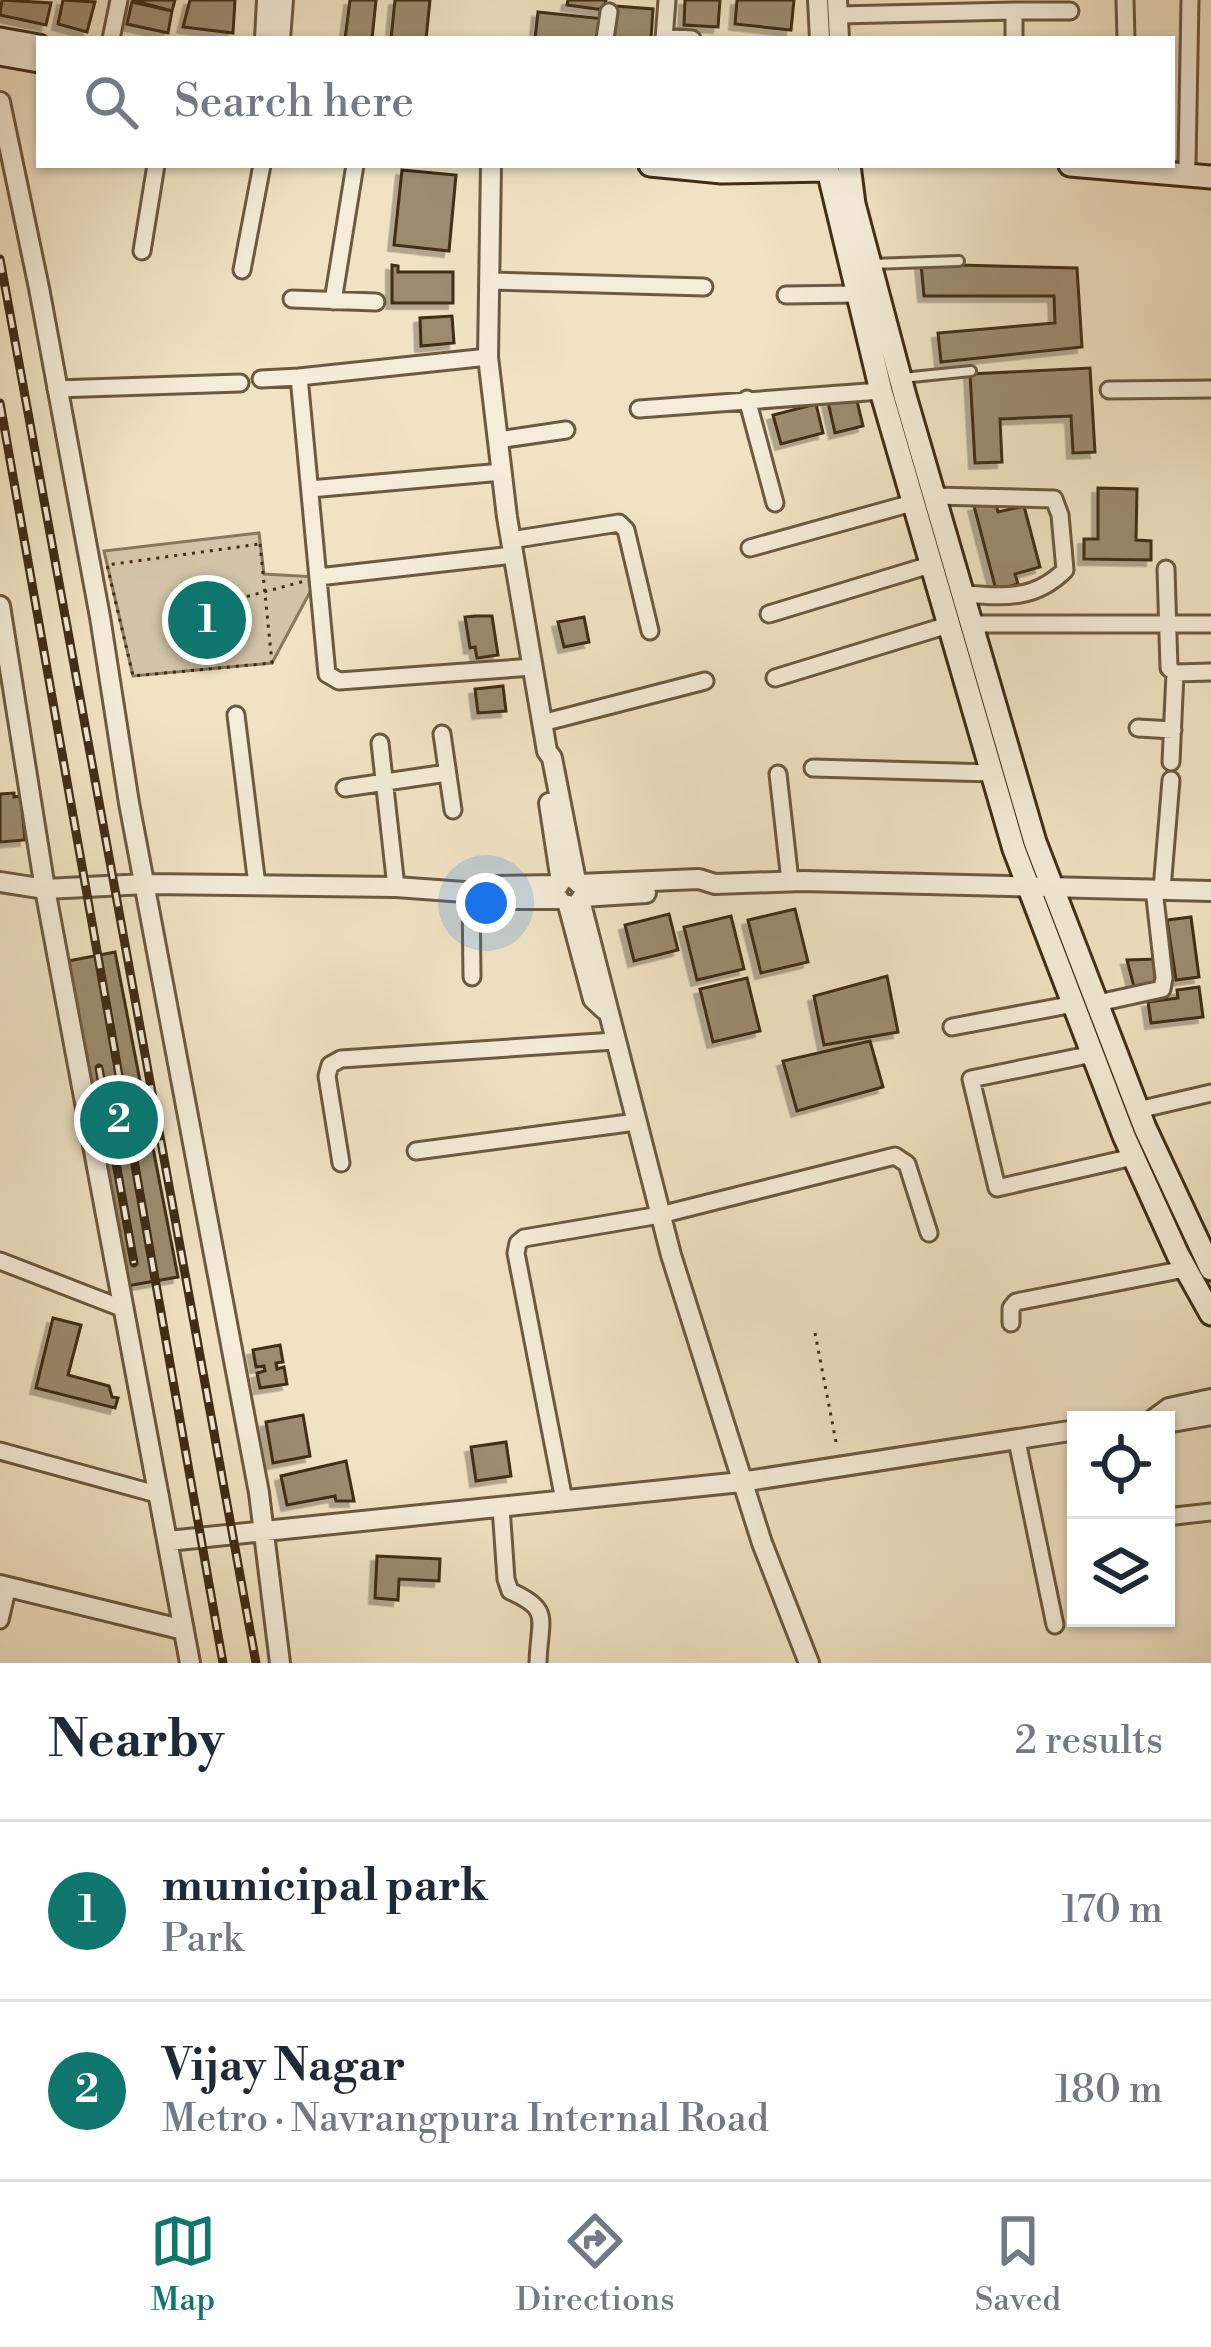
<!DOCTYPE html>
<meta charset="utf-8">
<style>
body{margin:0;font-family:"Libre Bodoni",serif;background:#f6f6f7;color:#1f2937}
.controls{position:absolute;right:36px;bottom:36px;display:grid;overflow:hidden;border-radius:0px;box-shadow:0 3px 9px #0004}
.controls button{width:108px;height:108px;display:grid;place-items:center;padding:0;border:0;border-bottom:3px solid #e0e1e3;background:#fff;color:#1f2937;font:60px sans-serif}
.you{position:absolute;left:486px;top:903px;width:42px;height:42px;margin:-30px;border:9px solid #fff;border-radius:50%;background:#1a73e8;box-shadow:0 0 0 18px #1a73e833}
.badge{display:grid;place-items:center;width:78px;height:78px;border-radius:50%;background:#0f766e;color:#fff;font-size:39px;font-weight:700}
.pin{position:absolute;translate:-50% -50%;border:6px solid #fff;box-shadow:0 3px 12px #0006}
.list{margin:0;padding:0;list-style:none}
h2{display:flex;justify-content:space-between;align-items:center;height:156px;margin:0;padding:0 48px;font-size:51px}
h2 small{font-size:39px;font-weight:400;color:#747a83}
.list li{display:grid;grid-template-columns:78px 1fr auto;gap:36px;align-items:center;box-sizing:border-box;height:180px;padding:0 48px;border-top:3px solid #e0e1e3}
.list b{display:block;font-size:45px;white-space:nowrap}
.list p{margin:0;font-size:39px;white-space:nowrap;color:#747a83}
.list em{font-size:39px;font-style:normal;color:#747a83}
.icon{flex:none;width:66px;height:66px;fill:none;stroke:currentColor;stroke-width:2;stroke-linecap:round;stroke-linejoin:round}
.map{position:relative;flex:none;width:1211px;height:1663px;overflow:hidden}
.search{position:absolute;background:#fff;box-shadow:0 3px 9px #0004;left:36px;right:36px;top:36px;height:132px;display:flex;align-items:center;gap:30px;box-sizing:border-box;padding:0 42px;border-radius:0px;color:#747a83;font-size:45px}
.sheet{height:516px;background:#fff}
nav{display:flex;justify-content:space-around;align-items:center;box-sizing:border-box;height:168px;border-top:3px solid #e0e1e3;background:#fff;font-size:33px;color:#747a83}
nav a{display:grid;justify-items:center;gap:6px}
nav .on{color:#0f766e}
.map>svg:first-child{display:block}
</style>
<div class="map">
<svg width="1211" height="1663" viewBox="0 0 1211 1663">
<defs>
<filter id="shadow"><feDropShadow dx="-5.5" dy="5.5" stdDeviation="0" flood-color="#0004"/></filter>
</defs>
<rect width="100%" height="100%" fill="#f0e3c4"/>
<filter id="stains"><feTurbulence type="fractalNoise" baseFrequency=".00167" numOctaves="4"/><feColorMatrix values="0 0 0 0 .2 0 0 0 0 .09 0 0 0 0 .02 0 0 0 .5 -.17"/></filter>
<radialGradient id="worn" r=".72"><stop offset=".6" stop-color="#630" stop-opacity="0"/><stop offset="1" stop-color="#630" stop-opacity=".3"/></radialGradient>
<path fill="#d2c4a6" stroke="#88785d" stroke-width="3" d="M259,533l5,41 54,3 -46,86 -139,13 -29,-125z"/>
<path fill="#9b8c70" stroke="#3f2d14" stroke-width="3" filter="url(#shadow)" d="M2,0l49,3 -5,22 -46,-10z
M63,0l32,2 -8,30 -29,-8z
M132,0h43l-3,11z
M190,0h45l-2,33 -50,-6z
M350,0h26l-4,39h-27z
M395,0h35l-4,39h-35z
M568,0h38l-2,10 -37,-5z
M685,0h35l-2,27 -34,-2z
M737,0h57l-3,30 -56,-6z
M132,2l40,9 -4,22 -41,-9z
M615,6l38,3 -2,30h-39z
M538,12l67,7 -2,20h-68z
M402,170l54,5 -7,76 -55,-6z
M921,264l156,4 5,79 -141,15 -3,-29 117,-10 -1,-27h-130z
M392,265l6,1v6h55v31h-61z
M452,316l2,27 -33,3 -1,-28z
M1090,368l5,84 -22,1 -2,-37 -71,3 2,43 -27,1 -5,-89z
M857,401l6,25 -28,7 -7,-31z
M816,404l7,29 -42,11 -8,-29z
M1098,488l39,1 -1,51 15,1v19l-67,-1v-20h14z
M995,501l3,11 26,-6 16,61 -25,7 3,10 -22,6 -22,-84z
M475,616h17l6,39 -21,3 -2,-11 -5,1 -5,-31z
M584,617l5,25 -25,5 -6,-25z
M503,686l3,25 -28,2 -3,-24z
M14,793v4l7,-1 4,44 -25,2v-48z
M795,909l13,53 -47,11 -13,-53z
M669,914l9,36 -44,11 -9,-36z
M731,916l13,53 -47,11 -13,-53z
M1191,917l8,60 -23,3 -9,-60z
M115,952l63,325 -57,10 -58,-325z
M1158,959l4,26 -28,2 -7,-27z
M887,976l11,56 -74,13 -10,-49z
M747,978l13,53 -47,11 -13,-53z
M1199,987l4,30 -52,6 -3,-21 30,-4 -1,-8z
M870,1041l13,46 -86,24 -14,-50z
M53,1318l28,7 -13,50 41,11 3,11 6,1 -3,10 -79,-20z
M280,1345l3,17 -7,1 1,6 7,-2 3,17 -27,4 -3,-15 8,-2 -1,-5 -8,1 -3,-17z
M303,1415l7,41 -37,7 -7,-41z
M506,1442l5,34 -35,5 -5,-34z
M346,1461l8,40h-18l-1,-5 -48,9 -6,-29z
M377,1556l63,3 -1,22 -40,-2 -1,21 -23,-2z"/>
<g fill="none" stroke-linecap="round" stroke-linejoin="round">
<defs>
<path id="service" d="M871,264l88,-3
M902,378l69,-7"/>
<path id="minor" d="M1125,1l1,38
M1014,11h56
M838,15l176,-4v28
M664,37l28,2
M111,39l8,-39
M605,39l4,-27
M664,39l3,-39
M1187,163l3,-163
M142,251l14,-86
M242,270l20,-105
M489,281l215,6
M786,295l71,-1
M292,299l84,3
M333,301l22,-136
M488,357l-189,20 28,297 12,7 194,-14
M261,379l38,-2
M56,389l184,-6
M1109,390l102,-1
M747,399l28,104
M639,409l242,-18
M498,440l68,-10
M310,489l192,-17
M933,496l121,3 6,16 5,55c-30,30 -60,27 -100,24
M511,540l108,-17 7,7 24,101
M750,548l162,-45
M1166,569l3,99 6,5 36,-1
M318,577l195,-22
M769,614l161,-49
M971,624h240
M775,678l173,-53
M236,715l21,170
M542,723l163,-42
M1138,728l35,2
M442,734l11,76
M380,743l16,144
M1171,762l4,-89
M813,768l179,5
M778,774l12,107
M345,788l102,-15
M1162,889l9,-109
M471,892l1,85
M1098,1003l64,-14 2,-11 -10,-89
M952,1027l122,-23
M1093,1054l-122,25 26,109 136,-31
M1138,1110l73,-17
M416,1151l220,-29
M341,1163l-14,-87 3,-11 11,-6 274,-18
M0,1261l124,48
M1011,1323v-15l5,-6 169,-33
M1017,1441l38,184
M0,1451l160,44
M564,1500l-48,-247 2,-10 6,-5 136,-23 235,-59 12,8 22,69
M501,1507l5,72 4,12c43,19 29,28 28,72
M1166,1517l45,-5
M0,1620l8,-34"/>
<path id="tertiary" d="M818,0l2,39
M837,0l2,39
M265,39l2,-39
M280,39l3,-39
M0,102l39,186 61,329 29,186 130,690 21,170
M491,165l-3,192 19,160 40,234 5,7 24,123
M0,606l45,283 145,774
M549,803l12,79
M0,882l45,7 101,-5 250,3 82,6 17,6h64
M579,884l120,-5 16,5 88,-3 408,10
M478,893l17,-7 64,-1
M582,897l64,-4
M580,900l91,355 91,288 47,120
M568,905l25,94 12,11
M1154,1419l15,-11 42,-9
M1166,1423l45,-8
M168,1541l573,-59 335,-52
M0,1585l184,45"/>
<path id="secondary" d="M0,39l39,7
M0,54l39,7
M650,165l72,7 106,-2 53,221 133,458 110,287 54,119 33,59
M849,165l5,39 51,192 130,446 110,286 66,141
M1070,165l141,12"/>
</defs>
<use href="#service" stroke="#6b5a40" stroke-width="14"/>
<use href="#minor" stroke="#6b5a40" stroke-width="21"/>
<use href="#tertiary" stroke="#6b5a40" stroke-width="24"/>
<use href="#secondary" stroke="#3f2d14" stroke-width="27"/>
<path stroke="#3f2d14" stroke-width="3" stroke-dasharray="3 6" stroke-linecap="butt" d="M260,544l12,119 -139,13 -26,-111z
M226,602l-44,-3 -17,10 3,17 55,-2 3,-22 79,-21
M815,1333l22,114"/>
<use href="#service" stroke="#f5edd9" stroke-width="8"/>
<use href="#minor" stroke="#f5edd9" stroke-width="15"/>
<use href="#tertiary" stroke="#f5edd9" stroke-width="18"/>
<use href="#secondary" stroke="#f5edd9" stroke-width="21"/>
<defs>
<path id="rail" d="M0,259l256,1404
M0,403l223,1260
M99,1068l35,195"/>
</defs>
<use href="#rail" stroke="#3f2d14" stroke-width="9"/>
<use href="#rail" stroke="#f5edd9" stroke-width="4.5" stroke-dasharray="14" stroke-linecap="butt"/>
</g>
<rect width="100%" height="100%" filter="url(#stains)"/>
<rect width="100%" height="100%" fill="url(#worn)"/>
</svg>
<div class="controls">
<button><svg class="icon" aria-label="locate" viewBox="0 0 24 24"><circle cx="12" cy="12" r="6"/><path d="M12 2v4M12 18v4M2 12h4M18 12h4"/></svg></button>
<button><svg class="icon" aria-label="layers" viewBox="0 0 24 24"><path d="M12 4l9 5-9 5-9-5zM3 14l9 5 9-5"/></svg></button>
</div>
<div class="you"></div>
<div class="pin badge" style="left:207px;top:620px">1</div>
<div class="pin badge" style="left:119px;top:1120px">2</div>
<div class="search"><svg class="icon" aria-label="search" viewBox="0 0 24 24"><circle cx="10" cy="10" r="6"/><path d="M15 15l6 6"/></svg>Search here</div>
</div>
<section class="sheet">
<h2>Nearby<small>2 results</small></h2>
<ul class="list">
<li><span class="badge">1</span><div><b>municipal park</b><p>Park</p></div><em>170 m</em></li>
<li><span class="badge">2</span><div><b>Vijay Nagar</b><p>Metro · Navrangpura Internal Road</p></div><em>180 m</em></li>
</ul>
</section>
<nav>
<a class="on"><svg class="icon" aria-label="map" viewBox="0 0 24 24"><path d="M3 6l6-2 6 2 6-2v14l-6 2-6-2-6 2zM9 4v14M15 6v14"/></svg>Map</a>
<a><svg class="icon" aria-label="directions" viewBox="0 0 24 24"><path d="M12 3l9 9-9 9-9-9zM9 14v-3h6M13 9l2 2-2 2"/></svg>Directions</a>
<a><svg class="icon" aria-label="saved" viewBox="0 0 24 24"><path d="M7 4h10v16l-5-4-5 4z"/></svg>Saved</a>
</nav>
